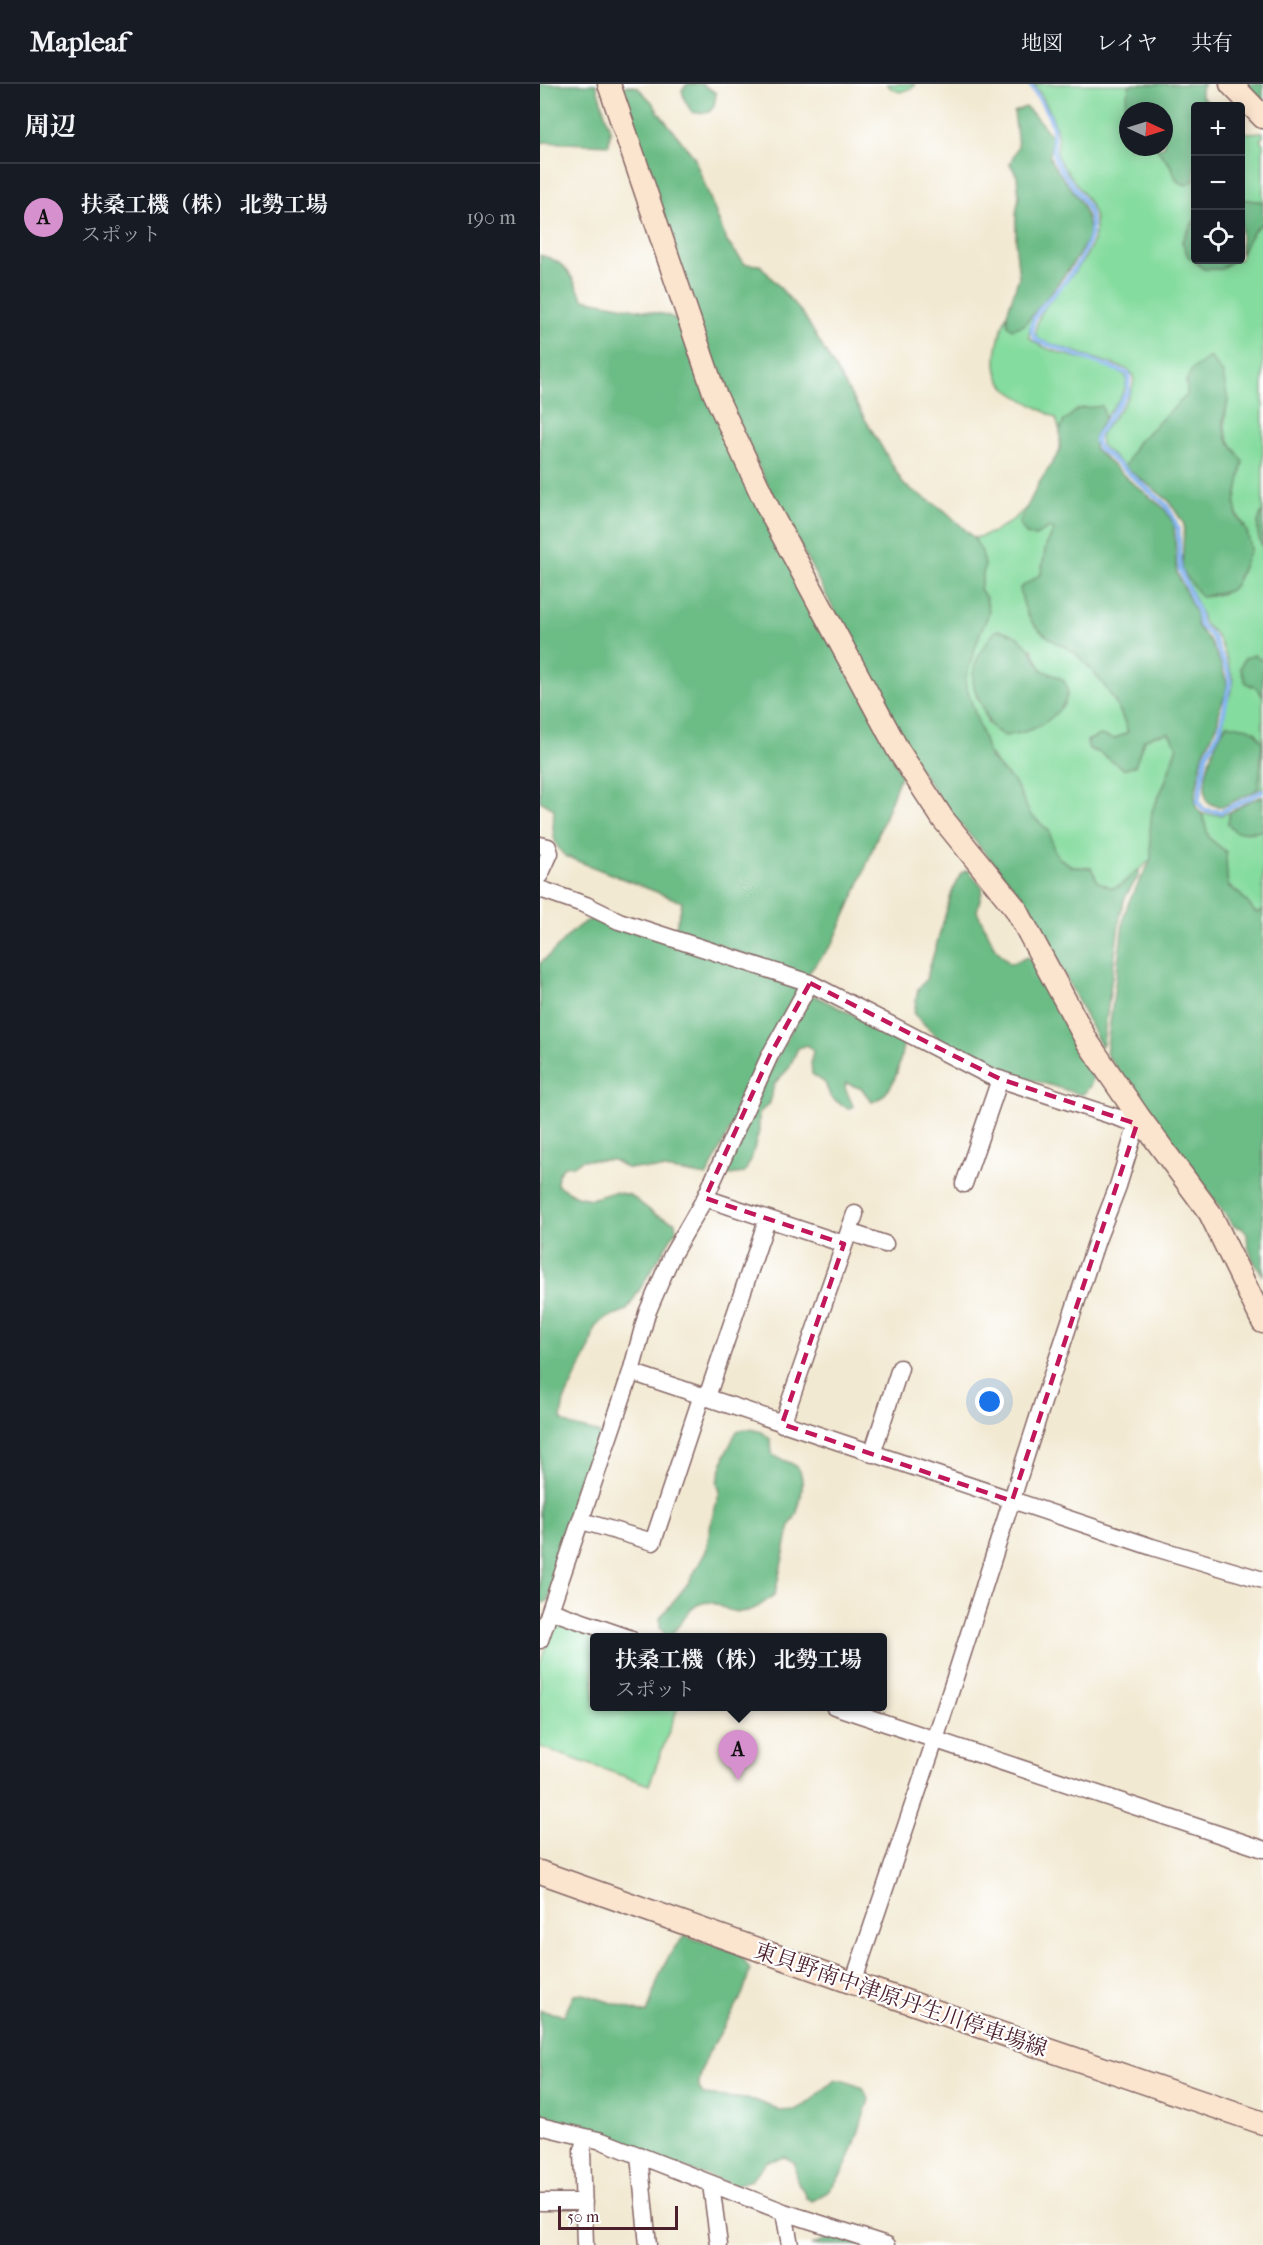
<!DOCTYPE html>
<html lang="ja">
<meta charset="utf-8">
<style>
body{margin:0;font-family:"IM FELL French Canon","Noto Serif JP",serif;background:#242831;color:#f1f3f6}
.controls{position:absolute;right:18px;top:18px;display:grid;overflow:hidden;border-radius:6px;box-shadow:0 3px 15px #0003}
.controls button{width:54px;height:54px;display:grid;place-items:center;padding:0;border:0;border-bottom:2px solid #363941;background:#171b24;color:#f1f3f6;font:30px sans-serif}
.compass{position:absolute;left:579px;top:18px;width:54px;height:54px;border-radius:50%;background:#171b24;box-shadow:0 3px 15px #0003;rotate:94deg}
.scale{position:absolute;left:18px;bottom:15px;width:120px;box-sizing:border-box;padding-left:6px;border:3px solid #4a1f2b;border-top:0;font-size:16px;line-height:21px;white-space:nowrap;color:#4a1f2b;-webkit-text-stroke:4px #fff;paint-order:stroke}
.you{position:absolute;left:450px;top:1318px;width:21px;height:21px;margin:-15px;border:4px solid #fff;border-radius:50%;background:#1a73e8;box-shadow:0 0 0 9px #1a73e833}
.badge{display:grid;place-items:center;width:39px;height:39px;border-radius:50%;background:#d690ce;color:#111;font-size:20px;font-weight:700}
.pin{position:absolute;translate:-50% -50px;filter:drop-shadow(0 2px 3px #0008)}
.pin::after{content:'';position:absolute;top:32px;width:21px;height:18px;background:inherit;clip-path:polygon(0 0,100% 0,50% 100%)}
.popup{position:absolute;left:50px;top:1549px;width:297px;height:78px;box-sizing:border-box;display:grid;place-content:center;border-radius:6px;background:#171b24;filter:drop-shadow(0 2px 4px #0005);font-size:20px;white-space:nowrap;color:#9ea1a6}
.popup b{font-size:22px;color:#f1f3f6}
.popup::after{content:'';position:absolute;left:50%;top:100%;margin-left:-12px;border:12px solid transparent;border-top-color:#171b24}
.list{margin:0;padding:0;list-style:none}
h2{display:flex;justify-content:space-between;align-items:center;height:78px;margin:0;padding:0 24px;font-size:26px}
h2 small{font-size:20px;font-weight:400;color:#9ea1a6}
.list li{display:grid;grid-template-columns:39px 1fr auto;gap:18px;align-items:center;box-sizing:border-box;height:108px;padding:0 24px;border-top:2px solid #363941}
.list b{display:block;font-size:22px;white-space:nowrap}
.list p{margin:0;font-size:20px;white-space:nowrap;color:#9ea1a6}
.list em{font-size:20px;font-style:normal;color:#9ea1a6}
.icon{flex:none;width:33px;height:33px;fill:none;stroke:currentColor;stroke-width:2;stroke-linecap:round;stroke-linejoin:round}
.map{position:relative;flex:none;width:723px;height:2161px;overflow:hidden}
header{display:flex;align-items:center;gap:36px;box-sizing:border-box;height:84px;padding:0 30px;background:#171b24;border-bottom:2px solid #363941}
header strong{font-size:28px}
nav{display:flex;gap:33px;margin-inline-start:auto;font-size:21px}
main{display:flex}
aside{flex:1;background:#171b24}
.map>svg:first-child{display:block}
</style>
<header>
<strong>Mapleaf</strong>
<nav><a>地図</a><a>レイヤ</a><a>共有</a></nav>
</header>
<main>
<aside>
<h2>周辺<small></small></h2>
<ul class="list">
<li><span class="badge">A</span><div><b>扶桑工機（株） 北勢工場</b><p>スポット</p></div><em>190 m</em></li>
</ul>
</aside>
<div class="map">
<svg width="723" height="2161" viewBox="0 0 723 2161">
<rect width="100%" height="100%" fill="#fff"/>
<filter id="ink" filterUnits="userSpaceOnUse"><feTurbulence type="fractalNoise" baseFrequency=".0167" numOctaves="2"/><feDisplacementMap in="SourceGraphic" scale="12" xChannelSelector="R" yChannelSelector="G"/><feConvolveMatrix kernelMatrix="1 2 1 2 8 2 1 2 1" color-interpolation-filters="sRGB"/></filter>
<filter id="wash" filterUnits="userSpaceOnUse"><feTurbulence type="fractalNoise" baseFrequency=".008" numOctaves="4" result="noise"/><feDisplacementMap in="SourceGraphic" scale="24" xChannelSelector="R" yChannelSelector="G"/><feGaussianBlur stdDeviation="1.35" result="paint"/><feColorMatrix in="noise" values="0 0 0 0 0 0 0 0 0 0 0 0 0 0 0 0 0 1.4 0 .05"/><feComposite in="paint" operator="in"/></filter>
<g filter="url(#wash)">
<rect width="100%" height="100%" fill="#f2e9d2"/>
<path fill="#85dc9f" stroke="#687e65" stroke-width="1.5" fill-rule="evenodd" d="M347,0h28l-1,3 -14,5 -9,-4z
M494,0h96c-6,22 -2,41 -2,63h27l16,19 6,15 9,4 9,-6v40l-13,22 6,15 16,13h17l12,-9h7c1,-12 12,-32 23,-37v287c-7,12 -7,25 0,37v115l-8,-7 -9,28 11,5 6,8v92l-9,4 5,-6 3,-44 -36,-17 -5,11c3,-12 3,-21 5,-31 3,-9 7,-16 7,-25 -4,-14 -9,-34 -18,-46 -6,-8 -13,-7 -13,-18l-20,-46 19,27c8,-1 19,-2 27,-6 13,-7 23,-46 19,-59 -3,-10 -11,-15 -12,-25 -2,-14 5,-32 8,-46 -18,-25 -22,-29 -15,-60l-42,-20 2,14 -51,48 -12,24 -24,-22 -1,-9 4,-7c9,-12 45,-50 22,-60l-86,-29 -4,-4c-5,-38 63,-64 59,-116 -2,-18 -20,-36 -30,-51 -2,-4 -7,-8 -7,-12 -2,-5 0,-12 0,-18 -3,-20 -13,-39 -24,-55z
M701,46l5,3 17,-1v5l-3,2 3,5v58l-22,-3z
M494,228l-4,14 -1,11c18,20 73,21 97,39 3,16 -12,29 -21,42l-3,-12 -38,15 -4,10 -4,-13c-14,-8 -37,-20 -49,-29 -21,-18 -7,-56 0,-76l1,12h16z
M487,423l-8,16 16,13 15,-8 4,2 -8,16 -5,28 -21,14c5,30 12,39 38,55 6,3 14,7 19,12 22,20 43,49 51,77l-14,7 -14,-4 -13,6 2,8 11,4 24,16 16,-18 4,-11 11,-5 14,-2 8,13 -12,37 -13,28 -1,49 -32,26 -7,2 -14,-6 -7,-14 -18,-1 -14,-9 -5,-7 -5,-20 -19,-17 -15,-31 -16,-15 -12,-18 -22,-67 1,-7 14,-43 9,-20 -3,-15 -6,-9c3,-23 6,-29 -6,-51 22,-4 38,-16 53,-31zM492,565l10,21 20,9 3,25 -27,23 -50,-3 -6,-19 -6,-9z
M690,728l-2,12 17,9 18,-2v79l-7,3c-10,-10 -14,-20 -27,-26 -4,-11 -2,-23 -3,-35l-17,-14 -7,-24 19,1z
M21,1536l51,17 -18,1v68l84,1 -29,78 -109,-38v-83l13,-40z"/>
<path fill="#6cbc86" stroke="#5b6e58" stroke-width="1.5" d="M0,0h56l14,46 -1,15 -66,-3 -3,3z
M147,0h15l14,9c-1,18 -6,23 -24,19l-7,-11 -3,-11z
M590,0h74l-3,5v7l10,10h-15l-1,73 -9,6 -9,-4 -6,-15 -16,-19h9v-36h-36v9c-6,-11 -1,-25 2,-36z
M703,0h20v20z
M87,1l10,2 15,15 7,11 35,44 33,85 18,22 15,1 43,49 101,171 40,25 30,28 8,14 3,13 -5,24 6,9 3,15 -9,20 -14,43 -1,7 25,75 25,25 15,31 19,17 5,20 5,7 14,9 18,1 7,14 14,6 8,-2 16,-15 3,-1v5l-14,22 -5,20 -17,127 -2,2 -73,-143 -79,-92 -34,-48 -156,-295 -38,-83 -101,-295z
M485,23c5,3 25,25 26,30 2,7 -3,16 0,23 8,17 26,31 33,49 3,8 6,18 4,27 -4,19 -50,72 -64,89l-12,4 -4,-4 -1,-12 12,-36 -3,-27v-36l3,-17 -2,-21 -7,-12 8,-18 -4,-34z
M701,115l22,3v21c-12,6 -15,20 -22,30z
M655,135l1,41h37l-12,9h-17l-16,-13 -6,-15z
M0,171c28,7 31,21 43,44l84,16 12,6 222,453 -41,108 -27,61 -27,33 -130,-44c-1,-10 5,-20 6,-30l-117,-46c-15,-14 -12,-28 -11,-47l-14,-8z
M670,273l13,17 5,27 -5,21 4,17 16,22 -8,43 2,12 10,16 4,16 -16,37 -6,6 -28,6 -19,-27 2,-46 -15,-23 -44,-34 12,-24 50,-48c-2,-23 4,-26 23,-38z
M562,322l3,12 -10,17 -1,13 35,32 36,29 9,15 3,49 19,41 1,12 13,15 11,23 6,19 -1,10 -6,15 -3,18 -14,28 -8,42 1,11 6,7 7,24 17,14c1,12 -1,24 3,35 13,6 17,15 27,26l7,-3v365l-10,-15 -5,-14 -1,-12 -5,-6 -8,-2 -128,-172 18,-138 5,-15 22,-41 -1,-30 2,-19 13,-28 12,-37 -8,-13 -14,2 -11,5 -9,26 -11,3 -24,-16 -11,-4 -2,-8 13,-6 14,4 14,-7c-8,-28 -29,-57 -51,-77 -5,-5 -13,-9 -20,-12 -25,-16 -32,-25 -37,-55l21,-14 5,-28 8,-16 -4,-2 -15,8 -9,-2 -7,-11 20,-40 21,-32v-20l4,-10 14,-12z
M723,426v37c-7,-11 -7,-25 0,-37z
M457,546c27,3 34,20 45,40 6,4 17,6 21,10 15,17 -12,41 -26,47 -9,5 -21,7 -32,9 -16,-8 -16,-13 -22,-29 -4,-8 -10,-16 -10,-26 -1,-19 12,-39 24,-51z
M715,571l8,7v34l-6,-8 -11,-5 -6,-15 5,-10z
M687,640l21,4 7,3 7,11 -3,44 -5,6 -32,15 -9,-2 -6,-4c-7,-23 7,-59 20,-77z
M723,712v35l-27,1 -8,-8 2,-12 20,-11z
M428,786l15,18 -6,23 18,37 15,16 18,-7 65,107c1,14 0,22 -11,31l-89,-27 -52,-27 -27,-27 4,-25 8,-9 26,-88 9,-19z
M62,833l198,68 -93,191 -42,-7 -39,-1 -13,-8h-31l-7,5 -11,1 -6,8 -1,11 19,11 15,3 23,-7 16,3 26,20 19,7 1,8 -49,80 -22,9 -10,8 -5,20 -26,54 -3,18c14,13 27,6 41,17l-54,165 -8,3v-641c22,-15 34,-44 62,-46z
M271,910l93,46c-4,22 -8,54 -32,62l-10,-13 -16,-6 -1,5 8,18 -4,3 -18,-11 -6,-15 -13,-9 -1,-13 2,-10 -5,-6 -10,3 -9,20 -15,16 -4,19 -11,10v18l-8,29 -7,13 -14,2 -5,-7 48,-104z
M210,1345l12,3 9,8 1,14c7,6 18,7 25,13 11,11 2,47 -7,58l-15,69c-13,11 -28,23 -46,16 -9,-3 -16,-10 -26,-7 -18,4 -23,29 -36,34l-7,-9v-10l29,-36 17,-31 6,-33 8,-27 -3,-9 8,-27 12,-24z
M145,1852l48,15 9,6 8,13 -8,26 -36,61 -7,24v7l5,7 51,5 25,11 15,-1 13,-7 27,-23h8l20,8 6,12c-13,34 -20,85 -57,101l-6,-3 -3,-8 -7,-10 -1,-17 -10,-6 -19,5 -15,18 -16,5 -195,-66v-108l24,4 10,-20 10,-1 63,20c9,-28 16,-58 38,-78z
M287,2155h19l17,6h-52z"/>
<g fill="none" stroke-linecap="round" stroke-linejoin="round">
<path stroke="#85b5f0" stroke-width="4.5" d="M490,0c8,13 18,26 22,40 3,11 -1,27 4,37 14,27 46,46 32,81 -5,16 -16,30 -26,43 -11,13 -44,39 -24,56l91,33 -1,17 -31,44 -1,6 2,6 68,58 7,12 5,12 2,41 18,42 2,13 12,11 16,36 2,10 -10,48 -14,25 -8,47 6,8 17,2 42,-21"/>
</g>
</g>
<g filter="url(#ink)">
<g fill="none" stroke-linecap="round" stroke-linejoin="round">
<defs>
<path id="street" d="M0,761l8,2 2,6 -10,22
M0,805l46,16 33,16 191,62 180,93 147,48
M424,1100l36,-105
M165,1114l139,46
M309,1148l36,12
M91,1288l521,175 111,33
M167,1313l60,-177
M242,1340l73,-210
M332,1370l28,-86
M42,1437l71,21 49,-147
M11,1527l78,27
M0,1556l91,-268 16,-59 25,-58 33,-57 65,-143 40,-72
M294,1622l429,143
M313,1899l82,-243 108,-338 54,-162 21,-54 21,-69
M0,2042l62,15 182,71 103,33
M99,2071l9,90
M171,2100l8,61
M0,2118h44
M244,2128l6,33
M45,2161l-3,-95 4,-13"/>
<path id="secondary" d="M69,0l105,308 55,118 129,240 45,69 73,90 71,132 52,76 71,96 53,109
M691,0l32,33
M0,1788l313,111 410,140"/>
</defs>
<use href="#street" stroke="#856665" stroke-width="19"/>
<use href="#secondary" stroke="#856665" stroke-width="25"/>
<use href="#street" stroke="#fff" stroke-width="16"/>
<use href="#secondary" stroke="#fbe5cf" stroke-width="22"/>
</g>
</g>
<path fill="none" stroke="#c2185b" stroke-width="4.5" stroke-dasharray="12 8" stroke-linejoin="round" d="M270,899l190,96 137,45 -125,377 -230,-77 62,-180 -139,-46 65,-143z"/>
<g text-anchor="middle" stroke-width="4.5" stroke-linejoin="round" paint-order="stroke">
<g font-size="22" fill="#4a1f2b" stroke="#fff">
<text transform="translate(361 1915) rotate(19)" y="8">東貝野南中津原丹生川停車場線</text>
</g>
</g>
</svg>
<div class="controls">
<button>+</button>
<button>−</button>
<button><svg class="icon" aria-label="locate" viewBox="0 0 24 24"><circle cx="12" cy="12" r="6"/><path d="M12 2v4M12 18v4M2 12h4M18 12h4"/></svg></button>
</div>
<svg class="compass" viewBox="-18 -18 36 36"><path d="M0-13l5 13h-10z" fill="#e53935"/><path d="M0 13l5-13h-10z" fill="#9ea1a6"/></svg>
<div class="scale">50 m</div>
<div class="you"></div>
<div class="pin badge" style="left:198px;top:1696px">A</div>
<div class="popup"><b>扶桑工機（株） 北勢工場</b>スポット</div>
</div>
</main>
